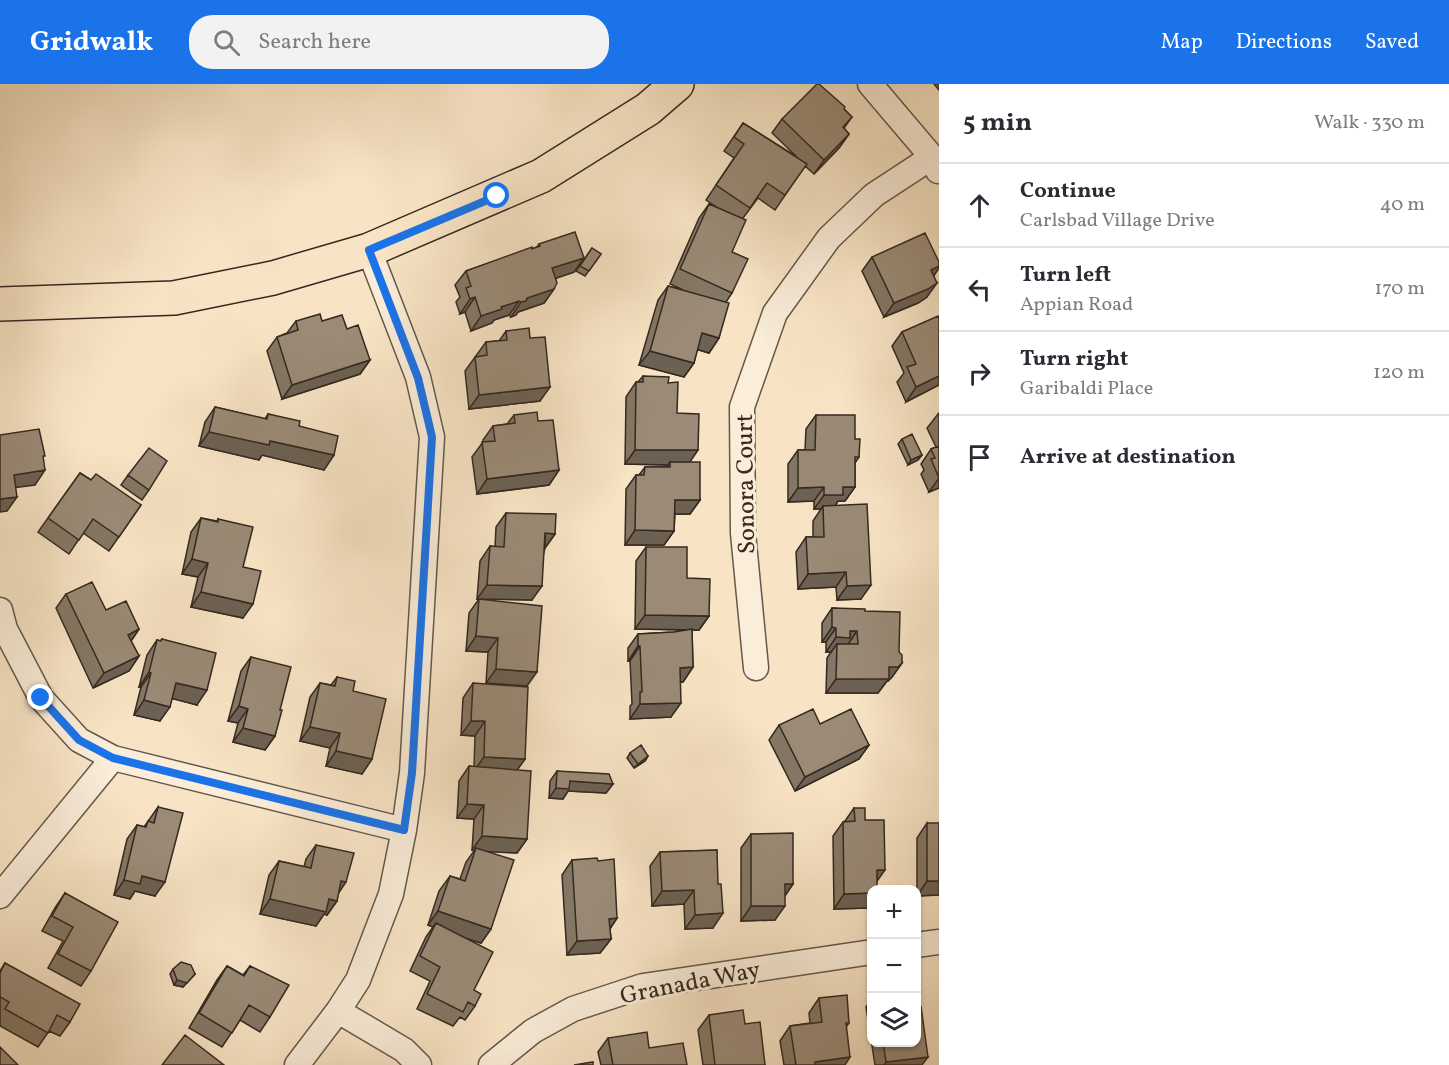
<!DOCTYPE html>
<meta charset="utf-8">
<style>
body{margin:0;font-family:Vollkorn,serif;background:#f2f2f3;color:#2b2b33}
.controls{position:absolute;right:18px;bottom:18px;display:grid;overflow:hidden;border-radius:12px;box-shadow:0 2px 4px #0004}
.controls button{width:54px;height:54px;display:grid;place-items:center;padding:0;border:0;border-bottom:2px solid #e1e1e2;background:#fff;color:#2b2b33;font:30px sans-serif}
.stop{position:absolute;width:18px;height:18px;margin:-14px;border:4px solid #1a73e8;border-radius:50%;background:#fff}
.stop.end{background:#1a73e8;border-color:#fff;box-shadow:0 2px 6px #0008}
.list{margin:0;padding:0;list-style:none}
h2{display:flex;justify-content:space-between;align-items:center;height:78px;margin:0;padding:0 24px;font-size:26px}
h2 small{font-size:20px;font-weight:400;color:#7c7c81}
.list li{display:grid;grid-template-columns:39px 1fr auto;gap:18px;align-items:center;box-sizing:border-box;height:84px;padding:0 24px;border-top:2px solid #e1e1e2}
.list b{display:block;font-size:22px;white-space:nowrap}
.list p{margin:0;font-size:20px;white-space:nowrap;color:#7c7c81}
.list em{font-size:20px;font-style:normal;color:#7c7c81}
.icon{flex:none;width:33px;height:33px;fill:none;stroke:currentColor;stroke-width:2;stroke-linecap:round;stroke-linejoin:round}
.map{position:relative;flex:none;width:939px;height:981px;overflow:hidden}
header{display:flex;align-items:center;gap:36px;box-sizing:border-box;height:84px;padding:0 30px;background:#1a73e8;color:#fff}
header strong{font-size:28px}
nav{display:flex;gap:33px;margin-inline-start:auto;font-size:21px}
.search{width:420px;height:54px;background:#f2f2f3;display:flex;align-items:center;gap:15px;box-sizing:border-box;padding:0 21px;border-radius:24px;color:#7c7c81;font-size:22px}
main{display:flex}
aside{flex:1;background:#fff}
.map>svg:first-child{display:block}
</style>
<header>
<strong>Gridwalk</strong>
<div class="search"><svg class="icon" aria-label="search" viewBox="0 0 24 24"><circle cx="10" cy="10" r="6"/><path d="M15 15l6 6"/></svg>Search here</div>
<nav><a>Map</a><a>Directions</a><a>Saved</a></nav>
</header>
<main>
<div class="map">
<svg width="939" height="981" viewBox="0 0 939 981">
<rect width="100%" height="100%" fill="#f8e4c5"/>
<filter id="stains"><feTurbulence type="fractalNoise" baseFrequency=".00333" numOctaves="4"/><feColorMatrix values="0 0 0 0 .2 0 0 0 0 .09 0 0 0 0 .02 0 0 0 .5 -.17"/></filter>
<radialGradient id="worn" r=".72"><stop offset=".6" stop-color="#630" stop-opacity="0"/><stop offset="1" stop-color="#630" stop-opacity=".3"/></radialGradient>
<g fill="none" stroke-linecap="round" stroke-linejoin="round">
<defs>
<path id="street" d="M870,0l62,73 6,14
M0,526l5,19 36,69 38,42 34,18 291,72
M756,584l-13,-135 -1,-126 33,-94 54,-75 45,-43 58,-38
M0,812l113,-138
M916,861l23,-3
M338,927l66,39 15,15
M297,981l41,-54 20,-31 33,-86 13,-64 8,-57 20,-336 -14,-60 -49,-127
M491,981l42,-34 40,-22 70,-23 229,-34"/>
<path id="primary" d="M0,220l174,-6 99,-20 96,-28 172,-74 107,-67 29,-25"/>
</defs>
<use href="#street" stroke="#65584a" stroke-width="27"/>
<use href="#primary" stroke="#342921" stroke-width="36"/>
<use href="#street" stroke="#faedd9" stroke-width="24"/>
<use href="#primary" stroke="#f8e4c5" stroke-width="33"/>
</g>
<path fill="#847765" stroke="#342921" stroke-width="1.5" d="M934,0h5v6z
M844,25l8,8 -8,11 5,6 -10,14 -25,26 -9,-8 -30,44 -17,-12 -15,20 -11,34v41l-6,9 -7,36 -10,15 -12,-4 -3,14 -10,14 -45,-12 19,-65 10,-14 15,4 -13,-6 29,-66 10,-14 9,4 -12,-8 28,-42 -10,-7 19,-28 54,34 -25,-24 10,-14z
M539,160l45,14 -10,14 -18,6 -2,11 -10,14 -26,9 -2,3 -5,2 -2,-2 -15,5 -2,3 -21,8 -6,-19 -5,2 -4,-12 4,-5 -5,-12 11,-14 71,-24z
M592,164l9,6 -16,22 -9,-5z
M872,173l67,5v6l-5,7 -7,22 -9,6 -34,14 -22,-46z
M939,235v66l-33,17 -9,-20 7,-9 -12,-27 10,-14z
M296,237h26l48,39 -10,14 -78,25 -15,-48 10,-14 10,-4z
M506,247l24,7 10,63 -71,8 -4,-38 21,-29 13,-1z
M643,292l25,7 32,117 -10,14h-15l-1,17 -10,14h-39l1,-56 10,-14h3l6,-8h21l2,-2 -43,-1 1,-67 10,-15h2z
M215,323l50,12 3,-5 31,12 35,29 -10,15 -62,-15 -3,5 -60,-14 6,-24z
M939,329v75l-10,4 -8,-18 3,-4 -3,-6 10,-15 5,-2 -9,-19 11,-14z
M514,331l24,6 21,49 -10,15 -72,9 -5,-37 11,-15v-2l10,-14 14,-2z
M816,331l39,24 4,18 -4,6v24l-10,14h-7l-3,5 26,93 -24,1 -1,-13 -38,2 -2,-37 10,-15h7v-16l8,-12h-7v-8l-26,1v-38l10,-14h7l1,-21z
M902,355l20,16 -4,5 -10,5 -10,-21z
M80,389l11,7 50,25 -32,46 -26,-18 -14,21 -31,-22z
M128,391l21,15 -7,10 -21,-15z
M506,429l49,21 -10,14 -13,52 -50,-1 45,87 -41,-3 2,-31 -22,-1 3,-38 10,-14h-2l3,-38 10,-15 5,1 1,-20z
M201,434l16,3 1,-2 25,48v51l-52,-11 7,-30 -16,-3 9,-42z
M646,463l41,31 22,38 -10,14h-7l1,37 -10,15h-3l-9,35 -41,2v-13l2,-2 -2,-43h-2v-13l10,-14 36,-2 12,-2 -51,-1 1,-68z
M66,510l40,16 33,19 -8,12 8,15 -10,15 -36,17 -37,-80z
M832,524l33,3 34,41 3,11 -10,14 -4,4h-1l-9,12h-52l1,-35 4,-6h-5v-10h-4v-19z
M162,555l35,66 -25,-7 -12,23 -26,-6 7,-28h-2l8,-32 10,-15 3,1z
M251,573l29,53 -5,26 -10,14 -32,-8 5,-19 -10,-2 13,-50z
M337,593l16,14 19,68 -10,15 -36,-8 4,-18 -30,-7 10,-44 10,-14 11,2z
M473,599l52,76 -8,11 10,69 -10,14 -29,-2 3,78 -10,14 -16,-5 9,52 1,16 -10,14 -5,-3 -7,9 -36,-17 13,-28 -20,-10 16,-34 7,-10 -5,-2 11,-34 11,-15 10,3 6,-17 8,-11 -2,-1 2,-31 -17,-1 2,-37 10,-15 5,1 1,-31 -14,-1 2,-37z
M779,641l90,20 -10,14 -64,32 -26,-51z
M630,669l18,3 -3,5 -11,7 -7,-10z
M557,687l56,13 -7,9 -38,-2 -5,8 -14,-1 1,-17z
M158,723l-3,89 -20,-5 -5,8 -16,-4 13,-56 10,-14 7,2z
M854,724l11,12 7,70v12l-4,6 -34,1 -1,-73 10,-14 2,-1z
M927,739l12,72 -22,1v-58z
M751,750l42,50 -8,12 -10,24 -34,1v-73z
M316,761l22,48 -1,8 -10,14 -3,-1 -8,12 -56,-12 9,-39 10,-14 25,6 2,-8z
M717,766l-4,78 -28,1 -1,-25 -32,2 -2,-40 10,-14z
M572,776l45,58 -7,11 1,10 -11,14 -33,2 -5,-80z
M65,809l26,78 -10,15 -33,-18 15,-27 -21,-10 13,-23z
M5,879l65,59 -10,14 -11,-5 -11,16 -38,-21v-55z
M227,882l16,9 7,-9 20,51 -10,15 -20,-12 -18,27 -33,-19 28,-48z
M173,885l22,5 -12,13 -9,-2 -4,-11z
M819,914l30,25 -3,4 -1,38h-61l-4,-24 10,-15 20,-3 -1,-10z
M872,915v43h44l6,23h-47l-9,-58z
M709,931l36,9 20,41h-62l-5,-35z
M608,954l41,10 38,17h-86l-3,-13z"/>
<path fill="#6c6153" stroke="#342921" stroke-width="1.5" d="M849,50l-10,14 -25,26 10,-14z
M584,174l-10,14 -32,11 10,-15z
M939,182v2l-8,12v-10z
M937,199l-10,14 -9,6 -34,14 10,-14z
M554,205l-10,14 -26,9 -2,3 -5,2 10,-15 6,-4z
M475,213l-10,15 -5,2 10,-15z
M519,217l-10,14 -15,5 -2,3 -21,8 10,-15 20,-9z
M702,249l17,5 -10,15 -17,-5z
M650,267l44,12 -10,14 -45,-12z
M370,276l-10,14 -78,25 10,-14z
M939,292v9l-33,17 10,-15z
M550,303l-10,14 -71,8 10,-14z
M209,348l61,9 64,14 -10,15 -62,-15 -3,5 -60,-14z
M635,366h63l-10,15 -18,-3 -2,3 -43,-1z
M922,371l-4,5 -10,5 3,-5z
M45,386l-10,15 -31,4 10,-14z
M559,386l-10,15 -72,9 10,-15z
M939,394v10l-10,4z
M824,403l-10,14 -26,1 10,-14z
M843,403h12l-10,14h-7l-5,8 -10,-3 -2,3h-7l10,-14z
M17,413l-10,14 -7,1v-13z
M675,416h25l-10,14h-25z
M635,446l39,1 -10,14h-39z
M545,449l10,1 -10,14z
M192,475l16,4 -10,14 -16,-3z
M846,488l-10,15 -38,2 10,-15z
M487,501l55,1 -10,14 -55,-1z
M871,501l-10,14 -24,1 10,-14z
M201,508l52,12 -10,14 -52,-11z
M645,531l64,1 -10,14 -64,-1z
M832,543l4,1 -10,14h-4z
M139,545l-10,15 -1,-9z
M850,547h7l-10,15 -10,-2 -6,8h-5l10,-15z
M476,552l22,2 -10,14 -22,-1z
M638,562h2l-10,15h-2z
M139,572l-10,15 -36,17 11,-15z
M902,579l-10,14 -4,4h-1l-9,12h-52l10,-14 53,-12z
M693,583l-10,15h-13l10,-14z
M496,585l41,3 -10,14 -41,-3z
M149,588l2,1 -10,14h-2z
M176,599l31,7 -10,15 -31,-8z
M144,616l26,7 -10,14 -26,-6z
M681,619l-10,14 -41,2 10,-15z
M239,622l9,3 -10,14 -10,-2z
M471,637h14l-10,15 -14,-1z
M310,643l30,6 -10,15 -30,-7z
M243,644l32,8 -10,14 -32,-8z
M869,661l-10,14 -64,32 10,-14z
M336,667l36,8 -10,15 -36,-8z
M648,672l-3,5 -11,7 4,-4z
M484,673l41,2 -10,14 -41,-2z
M570,697l43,3 -7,9 -38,-2 -5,8 -14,-1 7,-10z
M467,720l17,1 -10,14 -17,-1z
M482,752l45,3 -10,14 -42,-2 1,-3 -2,3 -2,-1z
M877,786h8l-10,14z
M142,792l23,6 -10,14 -20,-5 -5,8 -16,-4 10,-15z
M341,797l5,1 -10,15z
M927,797h12v14l-22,1z
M785,800h8l-10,14z
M694,806l-10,14 -32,2 10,-15z
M872,809v9l-4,6 -34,1 10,-15z
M270,815h59l8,2 -10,14 -3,-1 -8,12 -56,-12z
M751,822h34l-10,14 -34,1z
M438,827l53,18 -10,14 -47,-15 2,-5 -3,4 -5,-2z
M723,829l-10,15 -28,1 10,-14z
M617,834l-10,15 2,-14z
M611,855l-11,14 -33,2 10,-14z
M195,890l-12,13 -9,-2 3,-5z
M850,973l-5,8h-32l2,-3z
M928,973l-6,8h-38l2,-3z"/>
<path fill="#9a8a76" stroke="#342921" stroke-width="1.5" d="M817,0h2l26,23 -1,2 8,8 -9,10 6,7 -25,26 -42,-41z
M743,39l64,41 -22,31 -18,-12 -17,25 -34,-23 28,-41 -10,-7z
M709,120l37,16 -14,32 16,7 -16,34 -52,-24z
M575,148l9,26 -32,10 5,15 -3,6 -27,9 -1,3 -5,1 -2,-1 -18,6 1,2 -21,7 -6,-19 -5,2 -4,-11 5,-2 -5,-15 66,-24v2l8,-3 -1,-2z
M925,149l14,29v4l-8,4 6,13 -9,6 -34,14 -22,-46z
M592,164l9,6 -12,17 -9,-5z
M668,202l61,17 -10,35 -17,-5 -8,30 -44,-12z
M320,230l2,7 20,-6 5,14 11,-4 12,35 -78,25 -15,-48 21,-7 -2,-9z
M938,232l1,3v57l-23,11 -9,-20 9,-3 -14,-32z
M529,244l1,10 15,-1 5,50 -71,8 -4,-38 12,-2 -1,-13 21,-2 -1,-9z
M643,292l26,1 -1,6 10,-1 -1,31 22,1 -1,36h-63l1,-68h7z
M215,323l52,12 1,-5 32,7 -1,5 39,10 -4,19 -64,-14 -1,4 -60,-13z
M537,328l1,9 15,-1 6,50 -72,9 -5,-37 13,-1 -2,-15 22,-3 -1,-8z
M816,331h39v24h5l-1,18h-4v30h-12v8h-19v-8l-26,1v-38h17z
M39,345l6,27h-2l2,14 -31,5 3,22 -17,2v-64z
M912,350l10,21 -11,5 -9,-21z
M939,362v32l-8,-19 4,-1 -4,-9z
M149,364l18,13 -18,29 -21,-15z
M670,378h30v38h-25l-1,31 -39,-1 1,-55h8l1,-8h25z
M80,389l11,7 5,-6 45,31 -22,32 -26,-18 -14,21 -31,-22z
M867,420l4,81 -24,1 -1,-14 -38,2 -2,-37h18l-1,-31z
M506,429l50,1 -1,20 -10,-1 -3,53 -55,-1 3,-39 14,1z
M201,434l17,4v-3l35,8 -10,40 18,4 -8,33 -52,-12 7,-29 -16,-4z
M646,463h41v31l23,1 -1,37 -64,-1z
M92,498l14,28 20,-9 13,28 -11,6 11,21 -35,17 -38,-79z
M479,515l63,7 -5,66 -41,-3 2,-31 -22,-2z
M832,524l33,1v2l35,1 -1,40 3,3v8l-4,4h-9v12h-53l1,-35h21l-1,-13h-7v7l-14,-1v-9l-4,-1z
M692,545l1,38 -13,1 1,35 -41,1v-12h2l-2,-46h-2v-12l36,-2z
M162,555l54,14 -9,37 -31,-7 -6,24 -26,-7 7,-27 -2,-1 8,-32 4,1z
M251,573l40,10 -11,43h2l-7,26 -32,-8 5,-19 -9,-3z
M337,593l18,4 -2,10 33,8 -14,60 -36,-8 4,-18 -30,-6 10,-44 15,3z
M473,599l55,4 -3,72 -41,-2 1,-36h-14z
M813,625l7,15 31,-15 18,36 -64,32 -26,-52z
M641,661l7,11 -10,8 -8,-11z
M469,682l62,5 -4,68 -45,-3 2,-31 -17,-1z
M557,687l52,3 4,10 -43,-3 -1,8 -13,-1z
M158,723l25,6 -18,69 -23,-6 -2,8 -16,-4 13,-55 9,2 2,-6 6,2z
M854,724h11v12h19l1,50h-8v20h-5v3l-28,1 -1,-72 12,-1z
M927,739h12v58h-12z
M793,749v51h-8v22h-34v-72z
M316,761l38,8 -8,29 -5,-1 -4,20 -8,-2 -3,13 -56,-13 9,-38 32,7z
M476,764l38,12 -23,69 -53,-18 12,-35 15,5z
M717,766l1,34h3l2,29 -28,2 -1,-25 -32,1 -2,-39z
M597,774l1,3 16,-2 3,59 -8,1 2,20 -34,2 -5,-81z
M65,809l53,29 -27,49 -33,-17 15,-27 -21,-11z
M436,839l57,29 -19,38 7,4 -6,12 -7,-4 -5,10 -36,-18 13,-27 -20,-11z
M181,878l10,3 4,9 -8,9 -10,-3 -4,-11z
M5,879l75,41 -10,18 -13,-7 -9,18 -43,-24 4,-7 -9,-5v-24z
M227,882l17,10 6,-10 39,19 -19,32 -21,-12 -17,28 -33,-20z
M847,911l2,28h-3l4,34 -35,5v3h-19l-6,-39 32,-4 -3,-24z
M921,923l7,50 -42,5 -3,-20h33v-34z
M743,926l2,14 15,-2 5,43h-50l-6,-50z
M647,948l2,16 34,-5 4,22h-74l-5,-27z
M185,951l39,30h-62z
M0,963l18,18h-18z
M593,978v3h-19z"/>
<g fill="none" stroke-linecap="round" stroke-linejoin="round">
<path stroke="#1a73e8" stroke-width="8" d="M41,614l38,42 34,18 291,72 8,-57 20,-336 -14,-59 -49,-128 128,-54"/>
</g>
<g text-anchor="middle" stroke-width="6" stroke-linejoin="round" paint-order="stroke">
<g font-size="24" fill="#342921" stroke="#faedd9">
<text transform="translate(745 400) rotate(-91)" y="8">Sonora Court</text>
<text transform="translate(690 898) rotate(-11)" y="8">Granada Way</text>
</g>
</g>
<rect width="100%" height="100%" filter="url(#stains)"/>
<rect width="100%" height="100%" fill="url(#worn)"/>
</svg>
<div class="controls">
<button>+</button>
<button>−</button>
<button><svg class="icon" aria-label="layers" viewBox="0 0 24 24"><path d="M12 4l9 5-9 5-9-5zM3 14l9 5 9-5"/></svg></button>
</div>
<div class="stop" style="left:497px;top:112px"></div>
<div class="stop end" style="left:41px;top:614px"></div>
</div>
<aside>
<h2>5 min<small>Walk · 330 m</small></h2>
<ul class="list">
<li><svg class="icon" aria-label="ahead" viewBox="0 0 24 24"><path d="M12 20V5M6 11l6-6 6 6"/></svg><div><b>Continue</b><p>Carlsbad Village Drive</p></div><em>40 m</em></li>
<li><svg class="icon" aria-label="left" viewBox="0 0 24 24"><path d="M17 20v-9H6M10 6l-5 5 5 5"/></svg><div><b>Turn left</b><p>Appian Road</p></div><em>170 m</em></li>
<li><svg class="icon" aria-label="right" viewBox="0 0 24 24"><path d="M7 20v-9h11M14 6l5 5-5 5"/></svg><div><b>Turn right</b><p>Garibaldi Place</p></div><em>120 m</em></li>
<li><svg class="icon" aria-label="arrive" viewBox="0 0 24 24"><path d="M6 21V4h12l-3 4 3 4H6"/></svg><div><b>Arrive at destination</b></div></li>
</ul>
</aside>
</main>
